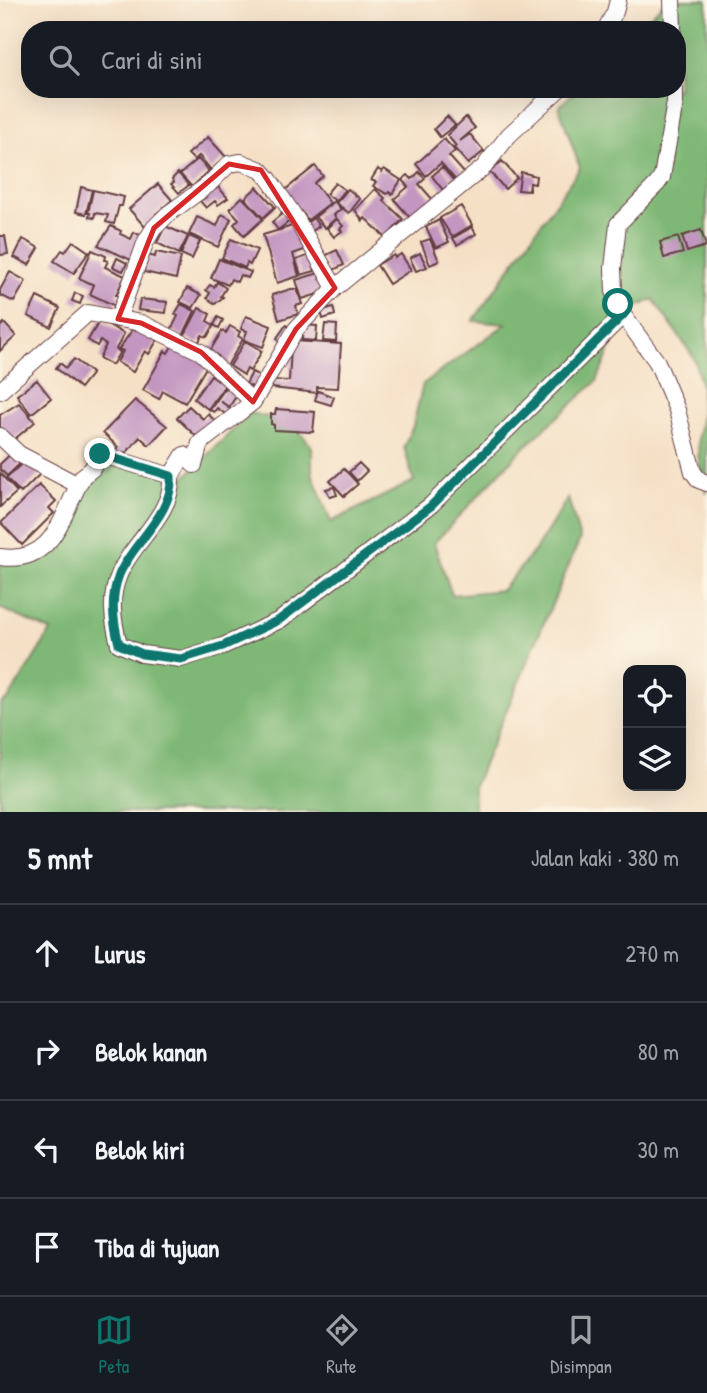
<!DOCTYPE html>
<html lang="id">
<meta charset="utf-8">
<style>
body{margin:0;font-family:"Patrick Hand",sans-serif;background:#20242c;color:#f1f3f6}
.controls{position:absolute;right:21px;bottom:21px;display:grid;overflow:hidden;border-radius:14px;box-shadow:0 7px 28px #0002}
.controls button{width:63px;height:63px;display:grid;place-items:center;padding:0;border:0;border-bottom:2px solid #363941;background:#171b24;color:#f1f3f6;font:35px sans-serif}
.stop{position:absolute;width:21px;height:21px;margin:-16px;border:5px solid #0f766e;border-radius:50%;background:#fff}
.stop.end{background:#0f766e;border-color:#fff;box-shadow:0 2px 7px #0008}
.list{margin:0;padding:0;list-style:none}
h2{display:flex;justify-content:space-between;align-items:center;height:91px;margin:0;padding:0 28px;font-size:30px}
h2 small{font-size:23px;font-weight:400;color:#9ea1a6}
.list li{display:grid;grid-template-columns:46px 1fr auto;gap:21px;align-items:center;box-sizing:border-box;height:98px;padding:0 28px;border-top:2px solid #363941}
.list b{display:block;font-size:26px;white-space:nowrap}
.list em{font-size:23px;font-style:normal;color:#9ea1a6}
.icon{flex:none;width:38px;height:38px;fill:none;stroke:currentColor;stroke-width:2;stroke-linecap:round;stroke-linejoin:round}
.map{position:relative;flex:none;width:707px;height:812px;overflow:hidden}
.search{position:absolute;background:#171b24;box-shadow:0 7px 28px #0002;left:21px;right:21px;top:21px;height:77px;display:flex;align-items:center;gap:18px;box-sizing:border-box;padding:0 24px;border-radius:28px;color:#9ea1a6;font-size:26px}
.sheet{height:483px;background:#171b24}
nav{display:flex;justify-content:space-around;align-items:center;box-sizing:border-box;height:98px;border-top:2px solid #363941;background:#171b24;font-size:19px;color:#9ea1a6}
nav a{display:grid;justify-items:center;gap:4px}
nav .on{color:#0f766e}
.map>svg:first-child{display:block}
</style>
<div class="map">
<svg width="707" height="812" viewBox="0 0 707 812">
<rect width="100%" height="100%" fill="#fcf5e5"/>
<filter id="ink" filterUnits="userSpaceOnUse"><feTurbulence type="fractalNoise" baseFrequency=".0143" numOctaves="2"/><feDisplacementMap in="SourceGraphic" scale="14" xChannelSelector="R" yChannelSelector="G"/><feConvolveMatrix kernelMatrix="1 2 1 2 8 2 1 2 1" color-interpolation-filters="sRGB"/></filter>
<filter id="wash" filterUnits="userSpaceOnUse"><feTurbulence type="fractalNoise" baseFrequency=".00686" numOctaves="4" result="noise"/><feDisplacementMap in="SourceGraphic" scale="28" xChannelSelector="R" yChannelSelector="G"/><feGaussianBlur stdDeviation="1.57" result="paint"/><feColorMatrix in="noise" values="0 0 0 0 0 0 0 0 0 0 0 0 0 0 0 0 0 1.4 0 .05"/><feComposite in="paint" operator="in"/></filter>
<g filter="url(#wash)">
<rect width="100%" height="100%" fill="#f5e0c6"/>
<path fill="#7fb876" stroke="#646c50" stroke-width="2" d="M667,0h40v493l-8,-29 -1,-27 4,-21 -1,-31 -7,-27 -41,-59 -28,14 -28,68 -78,71 -85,91 18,52 50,-5 34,-41 32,-51 12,41 -106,247v26h-474v-108l9,-6 42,-67 -51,-23v-56l45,1c9,-8 17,-14 23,-24 14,-25 17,-64 51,-65 17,0 43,9 60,12l3,4 68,-67 42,9 20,25v26l19,49 83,-41 -10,-34 9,-21 10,-42 83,-60 -33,-3 107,-153 -21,-61 18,-18h100v-59h-40z"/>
<g id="blocks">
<path fill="#c396c1" d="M447,116l8,9 -15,12 -6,-8z
M466,117l9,11 -15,13 10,-7 14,17 -16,13 -14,-16 2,-2 -9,-11z
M208,137l18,20 -15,13 -12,-14 -5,4 -6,-6z
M444,139l11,12 -6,5 16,18 -8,8 -16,-19 -15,13 -10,-12z
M198,159l11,12 -17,16 -12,-13z
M502,161l15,17 -12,11 -15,-17z
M315,166l8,10 -9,7 16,20 -22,17 -24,-29z
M442,167l12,14 -11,9 -11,-14z
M378,169l4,3 2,-3 17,11 -9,14 -3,-2 -2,2 -14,-8 3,-4 -5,-2z
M419,172l6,7 -6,5 14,16 -22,19 -17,-20 14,-12 -6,-7 6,-5 4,4z
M521,172l15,4 -1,8 -5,-1 -1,8 -11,-1z
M178,173l11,12 -10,8 -8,-9 3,-2 -2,-3z
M335,183l10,7 -9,11 -10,-7z
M158,184l14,16 -16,14 3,3 -13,11 -17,-19z
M214,186l2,3 2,-2 10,11 -10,7 -3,-4 -9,7 -6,-7 6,-4 -2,-2z
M81,187l11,3 -6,24 -10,-2z
M257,187l18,20 -12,11 -18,-20z
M348,189l12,10 -11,14 -13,-10z
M375,189l10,9 -2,2 20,19 -17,19 -21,-20 -2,3 -8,-11z
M93,190l31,7 -2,9h-3l-5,18 -8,-2 2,-7 -13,-2 -1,5 -5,-1 1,-4h-2z
M242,197l21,22 -19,17 -10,-12 5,-5 -9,-10z
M334,201l7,8 -7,6 2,3 -11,10 -10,-11z
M461,206l11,19 -20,12 -12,-19z
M284,212l7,8 -13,10 -6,-8z
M222,214l9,5 -13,28 -29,-13 8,-17 20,9z
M313,218l6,8 -9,7 -6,-8z
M337,219l6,7 -3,3 2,2 -8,6 -7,-9z
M439,220l10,22 -13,6 -10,-21z
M296,225l11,24 -14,5 6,22 -22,7 -14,-48z
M111,226l10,5 -1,3 11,5 3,-7 8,4 -11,24 -33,-15z
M165,226l23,10 -9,18 -22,-11z
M472,227l4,7 -19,11 -4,-7z
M701,230l5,16 -19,6 -5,-16z
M0,236h5l3,18 -8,1z
M189,236l11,5 -8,18 -11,-5z
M678,237l5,16 -19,5 -4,-16z
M23,239l16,9 -10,17 -15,-8z
M231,239l26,11 -7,15 -3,-2 -2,5 -23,-10z
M430,239l9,22 -9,4 -9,-23z
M73,241l16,11 -15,21 -20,-12 8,-11 3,2z
M92,250l14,6 -1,4 3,1 -3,6 20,9 -9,19 3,1 -4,10 -25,-12 4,-9 -15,-7z
M337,250l7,15 -15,7 -7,-15z
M156,252l25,5 -5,22 -32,-7 4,-17 7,2z
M420,253l7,14 -11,4 -6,-13z
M401,254l10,16 -22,14 -12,-19 17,-10 1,3z
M310,255l5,16 -14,4 -5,-15z
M117,258l10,5 -4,8 -10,-4z
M219,259l32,13 -3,6 -8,-3 -3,7 -6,-3 -3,6 -17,-7z
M10,272l16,9 -12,21 -14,-7v-5z
M319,273l1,6 4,-1 3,10 -2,4 -23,7 -6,-19z
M217,282l9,6 -5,8 2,1 -8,7 -8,-6 3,-5 -4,-3 4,-5 4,2z
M187,288l14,7 -8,13 -13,-6z
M291,289h6l5,15 -6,2 2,8 -19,6 -7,-25z
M75,293l8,3 -3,8 -8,-3z
M37,297l23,11 -9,19 -23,-11z
M140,299l27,3 -1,11 -28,-3z
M181,304l14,7 -12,25 -12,-6 7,-14 -3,-2z
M333,307l2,8 -12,4 -2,-8z
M199,308l11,6 -3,7 7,4 -7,12 -5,-2 -4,9 -14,-8z
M246,316l25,10 -8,21 -19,-7 3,-9 -6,-2z
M218,317l5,3 -4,8 -5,-3z
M100,320l24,14 -8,15 4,3 -8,13 -13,-7 7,-13 -6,-4 -3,5 -9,-6z
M4,323l12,13 -16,15v-24z
M325,324l12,1 -1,17 -13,-1z
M286,325l6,4 -11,12 -4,-3z
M303,325l14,1 -1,15 -14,-1z
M135,326l23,13 -9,15 -4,-3 -12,21 -16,-10 6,-11 -4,-2z
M230,326l10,6 -2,4 5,3 -17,29 -12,-7 4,-5 -8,-5 12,-20 4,2z
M245,341l17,10 -12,20 -3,-2 -3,6 -14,-9z
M294,341l47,3 -3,44 -21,-1v6l-45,-5v-8l17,1 2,-33z
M173,344l35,20 -23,39 -22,-12 -4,8 -16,-9 22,-39 3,2z
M74,359l18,14 -12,15 -24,-20 4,-5 6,5z
M252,372l8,4 -6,12 -8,-4z
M211,375l14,10 -17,24 -14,-10z
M37,380l14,18 -20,16 -14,-19z
M226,387l11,8 -8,12 -9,-6 11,8 -4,6 -10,-7 -3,4 -4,-2z
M318,391l16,6 -3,8 -16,-5z
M135,400l32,26 -18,19 -9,-8 -20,23 -7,-7 5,-6 -15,-14z
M19,403l16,19 -25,21 -10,-13v-15z
M189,406l14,13 5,-5 10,10 -17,17 -24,-23z
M276,409l39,3 -2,20 -39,-2v-5l-3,-1v-10h4z
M14,451l9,10 -16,15 -7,-7v-5z
M27,459l13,15 -19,19 -15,-15z
M359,463l8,8 -10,10 -8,-9z
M344,469l14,15 -14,12 -14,-15z
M0,473l17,19 -17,15z
M39,485l17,16 -7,7 5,5 -32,32 -21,-22z
M334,487l3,8 -7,2 -4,-8z"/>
</g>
</g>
<g filter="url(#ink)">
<use href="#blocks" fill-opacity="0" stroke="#643c42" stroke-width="2"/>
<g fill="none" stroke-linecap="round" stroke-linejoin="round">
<defs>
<path id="minor" d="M672,0l1,30
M605,30l10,-18 3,-12
M675,89v13l-13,75 -5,7 -39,40 -5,44 1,23 9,24 34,47 20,48 16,62 6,8 8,3
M118,319l28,-78 8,-13 14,-14 40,-29 21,-21 12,-2 20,8 8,9 28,41 38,68
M0,391l88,-78 53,10 60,29 52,50
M0,436l19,18 59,31
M171,476c3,38 -40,67 -52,99 -10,23 -6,46 0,69l23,10 39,5 42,-13 57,-26 151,-115 192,-190
M0,557c55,8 61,-42 83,-81l9,-7 8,-15 71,22 13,-21 10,10 6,-22 53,-41 43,-73 39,-41 149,-121 25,-32 50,-46"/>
</defs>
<use href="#minor" stroke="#643c42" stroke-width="18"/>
<use href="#minor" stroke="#fff" stroke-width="16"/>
</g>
</g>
<g fill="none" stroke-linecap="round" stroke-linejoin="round" filter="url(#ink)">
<path stroke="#0f766e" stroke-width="9" d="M100,454l71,22c3,38 -40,68 -52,99 -9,23 -6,46 0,69l23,10 39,5 42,-13 56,-26 152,-114 192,-191 -5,-11"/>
</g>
<path fill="none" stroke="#d62828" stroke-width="5" stroke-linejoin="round" d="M229,164l32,6 74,118 -39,41 -43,73 -52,-50 -60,-29 -23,-4 36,-91z"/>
</svg>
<div class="controls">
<button><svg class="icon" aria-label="locate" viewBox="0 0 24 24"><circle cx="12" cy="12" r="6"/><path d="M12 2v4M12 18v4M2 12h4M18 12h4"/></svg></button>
<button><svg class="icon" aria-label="layers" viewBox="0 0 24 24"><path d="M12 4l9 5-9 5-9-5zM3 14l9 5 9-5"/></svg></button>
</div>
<div class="stop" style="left:618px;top:304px"></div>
<div class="stop end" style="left:100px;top:454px"></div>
<div class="search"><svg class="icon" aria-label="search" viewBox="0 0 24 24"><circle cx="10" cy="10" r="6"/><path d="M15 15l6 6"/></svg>Cari di sini</div>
</div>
<section class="sheet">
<h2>5 mnt<small>Jalan kaki · 380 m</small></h2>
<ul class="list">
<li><svg class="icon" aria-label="ahead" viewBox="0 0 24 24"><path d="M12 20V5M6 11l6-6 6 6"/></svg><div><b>Lurus</b></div><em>270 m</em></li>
<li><svg class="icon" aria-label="right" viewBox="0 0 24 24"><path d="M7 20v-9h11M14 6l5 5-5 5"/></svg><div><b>Belok kanan</b></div><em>80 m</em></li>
<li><svg class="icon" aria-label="left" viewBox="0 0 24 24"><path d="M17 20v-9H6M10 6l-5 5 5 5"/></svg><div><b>Belok kiri</b></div><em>30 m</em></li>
<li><svg class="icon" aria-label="arrive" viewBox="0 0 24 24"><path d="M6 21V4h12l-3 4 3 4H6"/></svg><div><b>Tiba di tujuan</b></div></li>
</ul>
</section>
<nav>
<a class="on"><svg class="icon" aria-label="map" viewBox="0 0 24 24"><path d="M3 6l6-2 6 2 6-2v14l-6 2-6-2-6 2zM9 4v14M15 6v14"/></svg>Peta</a>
<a><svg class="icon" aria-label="directions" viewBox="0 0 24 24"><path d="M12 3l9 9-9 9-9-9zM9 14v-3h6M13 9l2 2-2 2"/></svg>Rute</a>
<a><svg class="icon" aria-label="saved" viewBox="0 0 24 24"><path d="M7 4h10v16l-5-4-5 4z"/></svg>Disimpan</a>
</nav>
